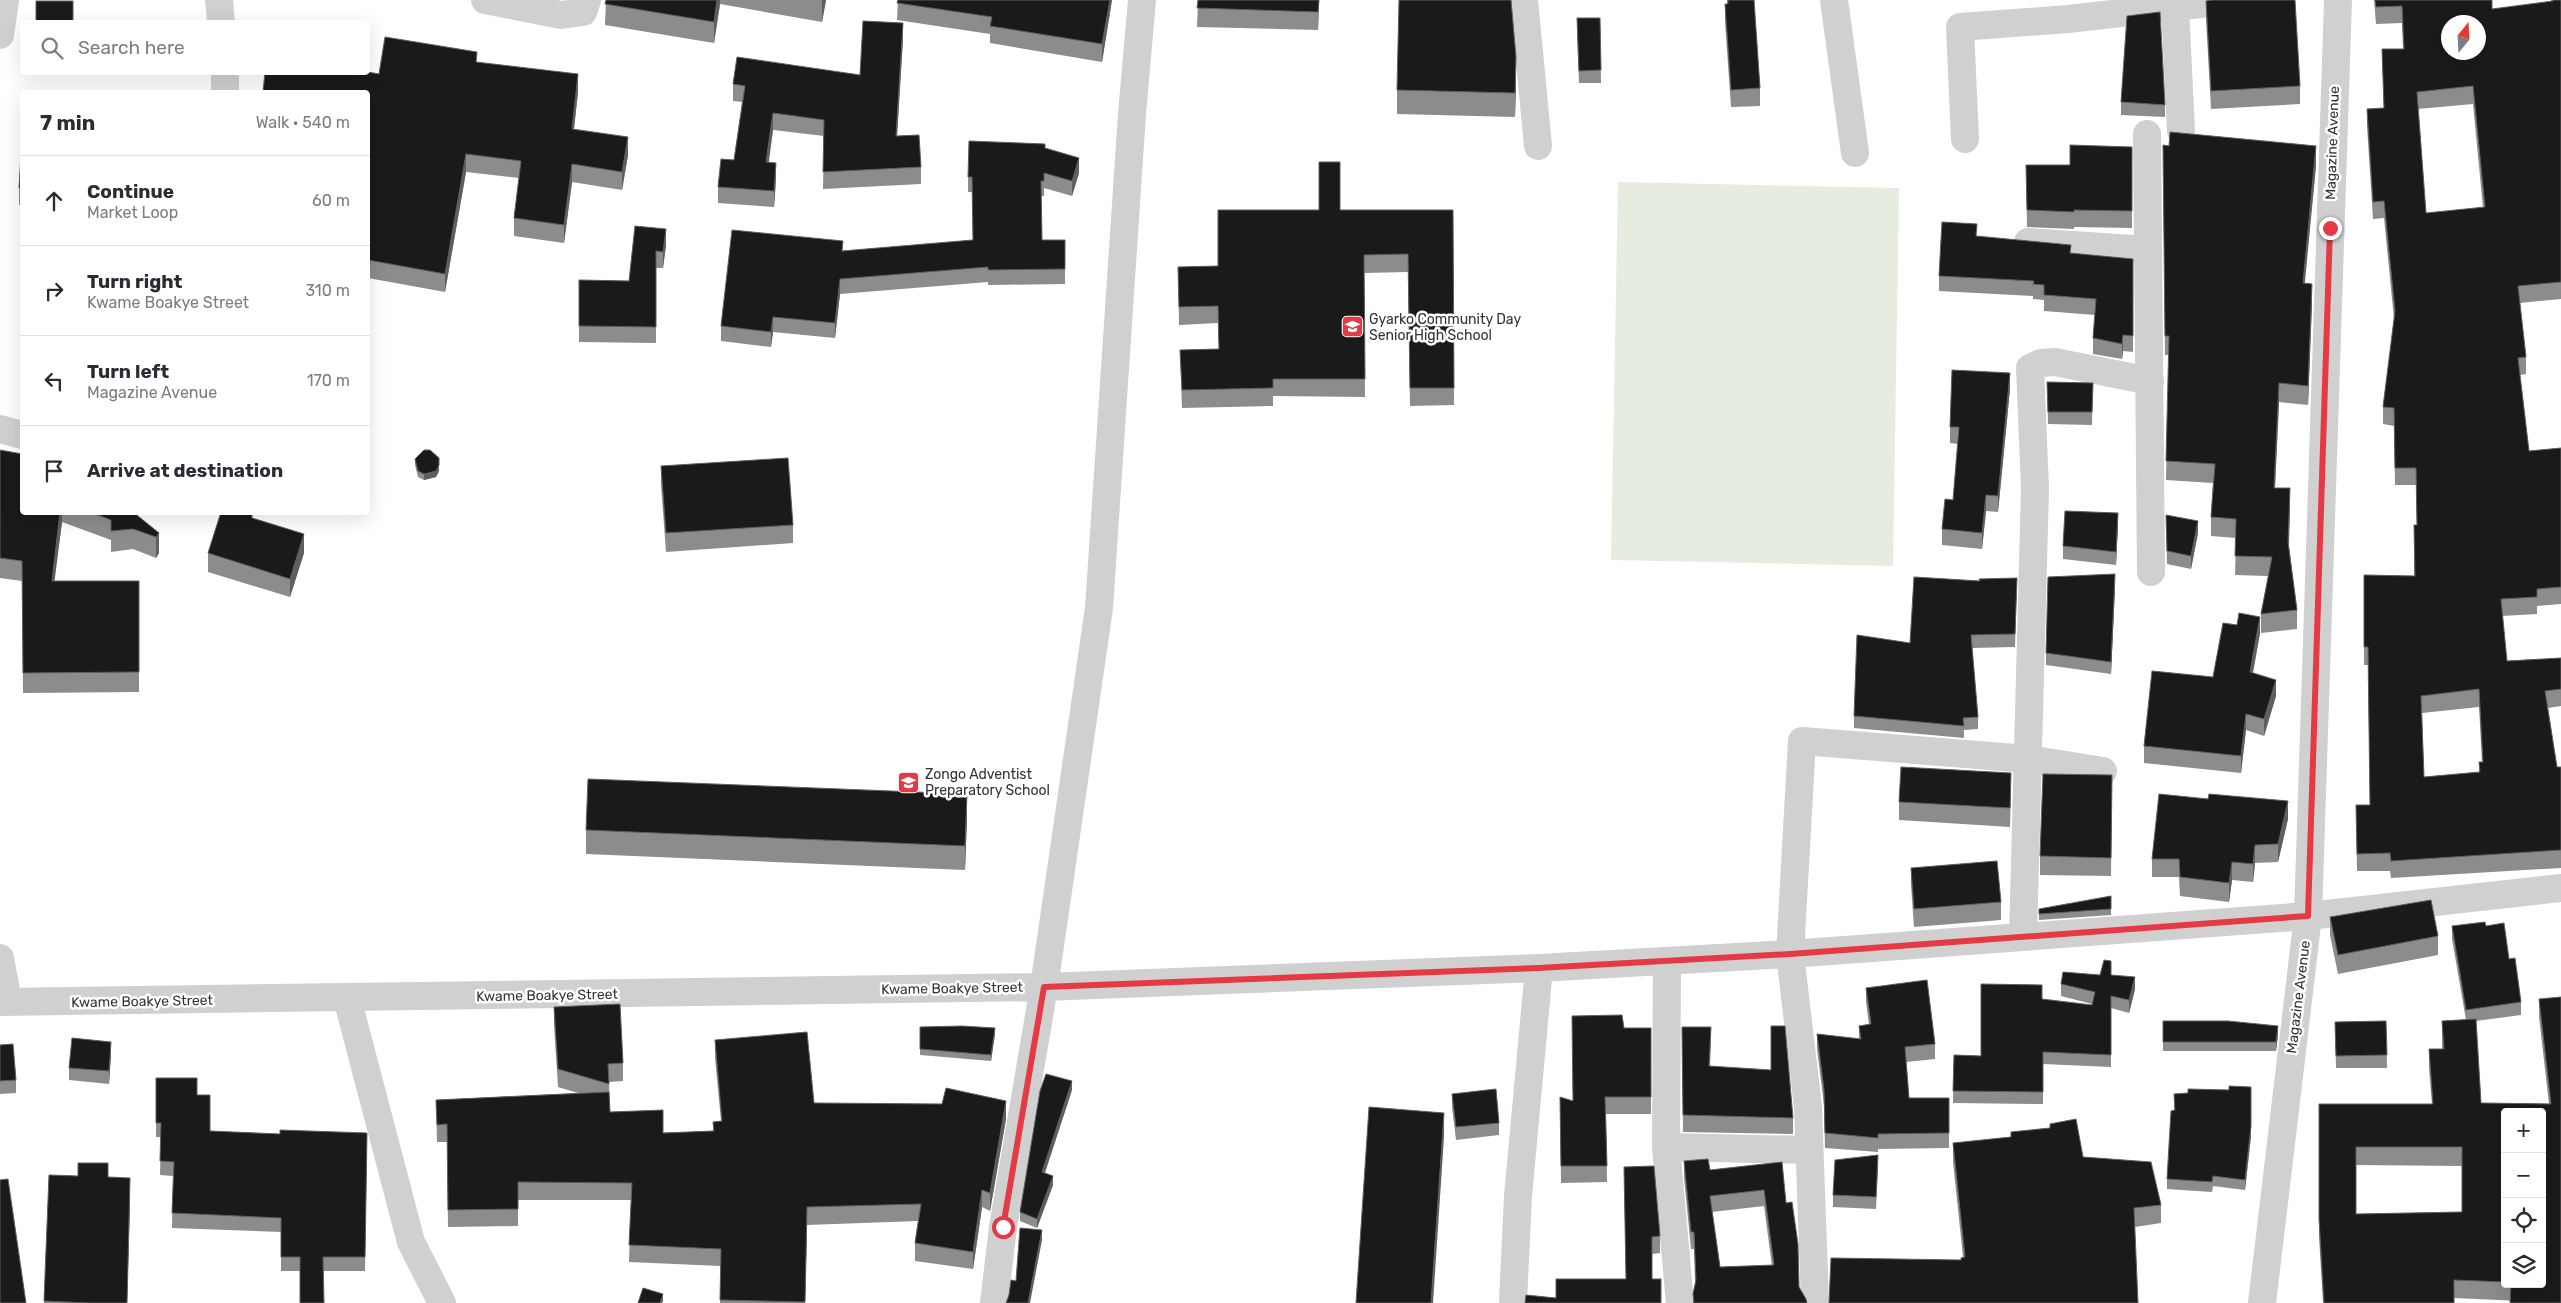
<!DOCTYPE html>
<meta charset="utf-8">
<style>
body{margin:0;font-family:Rubik,sans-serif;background:#f7f7f7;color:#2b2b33}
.controls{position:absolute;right:15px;bottom:15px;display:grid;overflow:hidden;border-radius:5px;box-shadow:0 5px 20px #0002}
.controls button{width:45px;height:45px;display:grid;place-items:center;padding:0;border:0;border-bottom:1px solid #e1e1e2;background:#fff;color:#2b2b33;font:25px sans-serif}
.compass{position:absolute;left:2441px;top:15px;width:45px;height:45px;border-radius:50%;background:#fff;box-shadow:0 5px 20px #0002;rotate:18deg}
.stop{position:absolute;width:15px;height:15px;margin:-11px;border:4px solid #e63946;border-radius:50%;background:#fff}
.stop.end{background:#e63946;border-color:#fff;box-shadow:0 1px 5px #0008}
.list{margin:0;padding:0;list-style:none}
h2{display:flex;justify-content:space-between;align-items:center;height:65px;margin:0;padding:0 20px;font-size:21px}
h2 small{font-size:16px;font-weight:400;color:#7c7c81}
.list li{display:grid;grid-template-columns:32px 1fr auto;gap:15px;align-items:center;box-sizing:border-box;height:90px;padding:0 20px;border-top:1px solid #e1e1e2}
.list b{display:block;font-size:19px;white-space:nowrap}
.list p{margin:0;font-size:16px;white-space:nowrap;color:#7c7c81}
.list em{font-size:16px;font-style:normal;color:#7c7c81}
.icon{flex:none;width:28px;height:28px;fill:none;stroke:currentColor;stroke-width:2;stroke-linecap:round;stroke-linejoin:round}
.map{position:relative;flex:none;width:2561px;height:1303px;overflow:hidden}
.search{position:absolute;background:#fff;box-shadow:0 5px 20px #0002;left:20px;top:20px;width:350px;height:55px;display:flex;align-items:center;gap:12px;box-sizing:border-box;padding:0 18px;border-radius:5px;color:#7c7c81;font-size:19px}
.panel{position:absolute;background:#fff;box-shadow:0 5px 20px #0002;left:20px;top:90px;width:350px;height:425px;border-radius:5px}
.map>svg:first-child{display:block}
</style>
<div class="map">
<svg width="2561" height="1303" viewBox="0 0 2561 1303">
<rect width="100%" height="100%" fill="#fff"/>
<path fill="#e6ecdf" d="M1618,182l281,6 -6,378 -282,-6z"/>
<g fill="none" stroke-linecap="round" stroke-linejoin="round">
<path stroke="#d0d0d0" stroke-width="28" d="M219,0l2,22
M485,0l76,15 22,-3 4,-12
M1524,0l14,146
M1834,0l21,153
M2175,7l6,124
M0,35l5,-35
M225,72v20
M2147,134l4,438
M1965,139l-5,-112 108,-8 167,-19
M2028,242l120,8
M0,429l22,6
M2023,937l12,-448 -5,-121 11,-5 14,-1 95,19
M0,958l8,44
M1667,961l-1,186 14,156
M347,998l64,244 31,61
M0,1002l1044,-15 495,-19 251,-14 518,-38 253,-28
M1666,1147l143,3
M1513,1301l5,-105 21,-228
M994,1303l9,-76 41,-240 55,-379 33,-494 10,-114
M1815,1303l-7,-196 -18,-153 12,-213 226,18 75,12"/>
<path stroke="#d0d0d0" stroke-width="28" d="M2262,1303l46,-387 30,-916"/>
</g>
<path fill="#8c8c8c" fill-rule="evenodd" d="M606,0h220l-4,22 -102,-18 -6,39 -109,-18z
M898,0h214l-10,62 -112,-19v-9l-93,-14z
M1198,0h121l-1,30 -121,-3z
M1727,0h27l6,88v18l-29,1 -6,-85v-18h2z
M2374,0h118v9l59,-7v-2h10v299l-41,4 6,54v17l-6,1 9,76 32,-3v156l-24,2v8l-35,2 5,45 54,-3v48l-13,2 9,59h4v101l-170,10 -1,-7h-33l-1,-66h14l-2,-140h-4v-90l50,1v-51h3l-1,-40h-21l-1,-59 -11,-2v-17l11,-88 -10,-101 -11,1 -6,-93v-17l17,-1 -2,-59h21l-1,-26 -26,1zM2473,104l10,104 -57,5 -8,-104zM2479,707l3,55h-3v10l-55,5 -2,-64z
M2206,1l94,85v18l-89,5 -5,-90z
M1600,18l1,65h-22l-2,-52z
M903,39l-6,97 24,31v17l-98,5 1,-53 -51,-6 -4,32 7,17 -2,28 -56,-4v-16l16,-27 8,-58 -9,-1v-17l127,-9z
M477,62l101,30 -4,37 54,26 -6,35 -50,-8 -8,61 -50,-7v-18l5,-40 -53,-6 -21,120 -77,-14v-186l11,-18z
M1516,81l-1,36 -118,-3v-24z
M2121,102l44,3v12l-44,-2z
M22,137v68h-3v-17z
M2163,145l153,21 -12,117 8,20 -4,102 -29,-3 -4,86 15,20 -1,38 8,64v19l-36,4v-19l7,-38 -33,-1 1,-37 -25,-2v-19l2,-34 -47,-3 3,-125h-4z
M2132,147v81l-58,-1v2l-47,-2 -1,-62h44z
M1045,149l34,24 -7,23 -28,-8v8h-3l1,44h23v44l-77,1v-3l-148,12 -5,44 -62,-6 -2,15 -50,-6v-15l122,-75 130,-11 -1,-48h-4v-15z
M1340,210h113l1,195 -44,1 -2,-134 -44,1 1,124 -92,-1v10l-91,2 -2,-58 39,-1 -1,-26 -39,2 -1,-58 40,-1z
M635,226l31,19 -3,23h-7v75l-77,-1v-62l50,1z
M1977,236l94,17 62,6v93l-10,-1 -1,8 -29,-5v-16l2,-23 -51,-4v-11l-11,-1v-3l-94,-5v-15z
M2047,382l46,1 -1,42 -44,-1z
M2010,389l-12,123 -12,-1 -4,38 -40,-4v-16l11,-29 5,-56 -8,-1v-16z
M0,450l22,62h111l26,21v20l-3,5 -23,-9 -22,3v-12l-49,-18 -8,59h85v111l-116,1 -1,-112 -22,-3z
M415,459l24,12 -3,6 -12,3 -6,-3 -3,-12z
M661,466l132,59v18l-127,9 -5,-67z
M2166,515l32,18 -7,36 -24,-5z
M253,518l51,35 -14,44 -82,-25v-19z
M2118,525l-2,40 -53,-6v-13z
M2017,578l-2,69 -43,1 6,69v12l-14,1v8l-110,-10v-12l56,-73 70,-62z
M2115,587l-4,87 -65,-9v-12z
M2260,633l-7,40 23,23 -12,40 -18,-6 -5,43 -97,-10v-17l69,-69z
M2112,775l-1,101 -71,-1v-19z
M2011,791l-1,36 -111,-7v-18z
M967,818l-2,52 -379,-16v-24z
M2288,819l-10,43 -23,1 -2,19 -21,-2 -3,22 -49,-6 -1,-19h-27v-18z
M1911,868l90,34v18l-87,7 -3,-41z
M2111,896v19l-72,5v-6z
M2330,917l108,19v19l-100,19 -8,-39z
M2452,926h34l23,33 12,43v13l-45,6 5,82 68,1 -10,-87v-18l22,-2v306l-107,-5v5h-131l-4,-66v-133h113l-3,-36v-19h13v-28l24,-1 -14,-81zM2505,1112l37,172h-37zM2356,1165l106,1v46l-106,2z
M2111,975l24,14 -6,24 -18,-5v59l-68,-3v40l-90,-1 1,-48 27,1 111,-51v-1l-31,-8v-12z
M1866,988l69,56v15l-29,3 3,36h40v50l-71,1v3l-53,-4 -1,-43 -7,-56v-15l42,5v-13l10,-1 -3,-23z
M554,1007l69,56v18l-14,1 1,30 53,21 50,-2v-9l8,-1 -6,-63v-18l99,63 192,16 -16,92 -8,-4 -9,62 -58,-8v-18l3,-22 -111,4 -2,78h-85l1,-37 -92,-4 2,-62h-113v26l-70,1 -1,-85h-10l-1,-42 142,-7 -20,-6 -4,-62z
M2163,1021l115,14 -2,16h-113z
M2386,1021l1,47h-51l-1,-46z
M920,1027l75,7 -4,27 -71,-6z
M1682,1027l29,16 -1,23 83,52v16l-110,-2z
M1624,1028h27v86h-45l1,68 -46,1 -1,-86 13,4z
M0,1045l16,35v13l-16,1z
M111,1054l-2,30 -40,-4v-12z
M156,1078l41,17 13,36 70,3 87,-1 -2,138h-84v-39l-109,-4 1,-52 -13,-1 1,-38h-5z
M1072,1090l-27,83 8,12 -16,43 -17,-7v-9z
M1452,1094l47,29v12l-43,5 -4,-33z
M2174,1094l77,42 -6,54 -32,-4 -1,6 -45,-3v-10l7,-69z
M2050,1124l33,33 78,48v18l-26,4 -174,33 2,-3 -10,-95v-19l58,-6v-5l39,-4z
M1684,1161l26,9 72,-8 4,41 13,84 8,16h-114v-9l2,-11 -1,-34h-3l-7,-71zM1764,1206l8,60 -52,1 -8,-55z
M1624,1167l36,69v17l-8,1v25l-96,19 70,-19z
M1878,1168l-2,41 -43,-2v-12z
M49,1175l81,27 -3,101h-83z"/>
<path fill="#5f5f5f" d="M717,0h3v4l-6,39v-21z
M822,0h4l-4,22z
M1110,0h2l-10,62v-18z
M1319,0l-1,30v-18z
M903,23v16l-7,113v-16z
M1516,57v24l-1,36v-24z
M578,74v18l-6,55v-18z
M773,113v17l-7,48v-16z
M628,137v18l-6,35v-18z
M2316,146v20l-13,136v-19z
M466,154v18l-21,120v-18z
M1079,158v15l-7,23v-15z
M776,163v16l-2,28v-16z
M572,164v18l-8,61v-18z
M666,229v16l-3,23v-16z
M840,279v15l-5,44v-15z
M2312,284v19l-4,102v-19z
M773,317v15l-2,15v-15z
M2123,335v16l-1,8v-15z
M2010,373v16l-12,123v-16z
M2279,383v19l-5,105v-19z
M439,465v6l-3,6 -12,3v-6z
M2290,488v20l-2,53v-19z
M1986,495v16l-4,38v-16z
M60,512h2v10l-10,79v-20z
M2118,513v12l-2,40v-13z
M2198,521v12l-7,36v-13z
M159,533v20l-3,5v-21z
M304,534v19l-14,44v-18z
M2115,574v13l-4,87v-12z
M2260,617v16l-10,55v-16z
M2276,680v16l-12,40v-17z
M2246,714v16l-5,43v-17z
M967,794v24l-2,52v-24z
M2288,801v18l-10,43v-18z
M2255,845v18l-2,19v-18z
M2232,862v18l-3,22v-19z
M2135,977v12l-6,24v-13z
M2278,1026v9l-2,16v-9z
M995,1028v6l-4,27v-6z
M111,1042v12l-2,30v-13z
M1072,1081v9l-30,91v-9z
M2251,1087v49l-6,54v-10z
M1006,1101v18l-16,92v-18z
M1444,1113v24l-11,166h-2z
M1053,1176v9l-16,43v-9z
M130,1178v24l-3,101z
M982,1190v17l-9,62v-17z
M807,1207v18l-2,78v-1z
M1042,1230v10l-12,63h-2z
M663,1294v7l-1,2h-2z"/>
<path fill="#1a1a1a" stroke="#5f5f5f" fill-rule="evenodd" d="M606,0h111l-3,22 -109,-18z
M898,0h212l-8,44 -112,-18 2,-9 -95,-14z
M1198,0h121l-1,12 -121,-4z
M1399,0h112l5,57 -1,36 -118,-3z
M1728,0h26l6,88 -29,2 -6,-86h3z
M2212,0h83l5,86 -89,5 -5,-90z
M2375,0h117v9l61,-8v-1h8v282l-43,4 8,71 -8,1 11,93 32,-3v139l-24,2v8l-36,2 6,62 54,-3v31l-16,2 12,76h4v83l-170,11 -1,-8 -33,1 -1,-49h14l-2,-158h-4v-72l51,1 -1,-51h3l-1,-57h-21l-1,-60 -11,-1 12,-96 -11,-110 -11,1 -6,-93 17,-1 -2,-59h22l-2,-43 -26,1zM2448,22h30v30h-30zM2473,86l12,121 -59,6 -9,-121zM2479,689l4,73h-4l1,10 -56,5 -3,-81z
M36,1h37v21h-37z
M2160,12l5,93 -44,-3 6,-86z
M1577,18h23l1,52 -22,1z
M863,21l40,2 -7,113 23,-1 2,32 -98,5 1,-52 -51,-7 -7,49 10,1 -2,28 -56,-4 3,-28 13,1 11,-74 -12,-2 4,-27 123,18z
M385,37l92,15 -1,10 102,12 -6,55 56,8 -6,35 -50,-8 -8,61 -50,-7 7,-57 -55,-7 -21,120 -77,-14v-168h-105l2,-20h103l11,2z
M2170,132l146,14 -13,137 9,1 -4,102 -29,-3 -5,105h16l-2,54 9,68 -36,4 11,-57 -37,-1 1,-37 -25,-2 4,-53 -49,-3 3,-125h-4l-2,-191 6,1z
M22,137v51h-3z
M969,141l76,3v4l34,10 -7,23 -28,-8v8h-3l1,59h23v29l-77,1v-3l-148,12 -5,44 -62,-6 -2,15 -50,-6 11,-96 111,11 -1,10 131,-11 -1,-63h-4z
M2070,145l62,2v64l-58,-1v2l-47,-2 -1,-45h44z
M1319,162h21v48h113l1,178h-44l-2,-134 -44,1 1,124h-92v9l-91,2 -2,-40 39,-1 -1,-43 -39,1 -1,-40 40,-1v-56h101z
M1942,222l35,2 -1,12 95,9 -1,8 63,6v77l-10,-1 -1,9 -29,-6 3,-39 -52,-4v-10l-11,-1 1,-3 -95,-5z
M635,226l31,3 -3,23 -7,-1v76l-77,-1v-46l50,1z
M1952,370l58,3 -12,123 -12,-1 -4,38 -40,-4 3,-30 8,1 6,-73h-9z
M2047,382l46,1 -1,29h-44z
M0,450l22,4v58h38l-8,69h87v91l-116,1 -1,-112 -22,-3z
M424,450h6l9,8v7l-3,6 -12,3 -6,-3 -3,-12z
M788,458l5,67 -127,8 -5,-67z
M2065,511l53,2 -2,39 -53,-6z
M90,512h43l26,21 -3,4 -23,-8 -22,2v-11z
M221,512h31v6l52,16 -14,45 -82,-26z
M2166,515l32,6 -7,35 -24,-5z
M2115,574l-4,88 -65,-9 2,-76z
M1914,577l66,4 -1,-2 38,-1 -2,56 -44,1 7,82 -15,1 1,8 -110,-10 3,-81 53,8z
M2239,613l21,4 -10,55 26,8 -12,39 -18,-5 -5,42 -97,-10 8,-75 61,6 10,-54 14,2z
M1901,767l110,6 -1,35 -111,-6z
M2043,774l69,1 -1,83 -71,-2z
M588,779l379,15 -2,52 -379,-16z
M2159,794l49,5 1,-5 79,7 -10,43 -23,1 -2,19 -21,-2 -3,21 -49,-6 -1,-18h-27z
M1997,861l4,41 -87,7 -3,-41z
M2111,896v13l-72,5v-5z
M2431,900l7,36 -100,19 -8,-38z
M2485,922l1,4 18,-3 5,36 6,-1 6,44 -55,8 -14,-84z
M2104,960l7,1v14l24,2 -6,23 -18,-4v59l-68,-3v40l-90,-1 1,-36 27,1v-72l61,1v14l50,6 3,-13 -34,-8 2,-12 37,3z
M1927,980l8,64 -30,3 4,51h40v35l-71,1v4l-53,-5 -1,-43 -7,-56 44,5 -2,-13 12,-2 -5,-36z
M2561,997v306h-51l1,-19h31v-172h-37v170l-51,-2v23h-130l-5,-84v-115h114l-4,-55h15l-2,-28 34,-2 5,84 70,1 -12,-105zM2356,1147h106v65l-106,2z
M620,1004l3,59 -15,1 1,20 -51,-15 -4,-62z
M1622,1015l2,13h27v69h-46l2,69h-46l-1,-69 13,4 -1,-85z
M2163,1021h65l50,5 -2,16h-113z
M2386,1021l1,34 -51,1 -1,-34z
M962,1026l33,2 -4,27 -71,-6v-22z
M1771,1026h14l8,92 -110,-3 -1,-88h29l-2,39 62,4z
M807,1032l7,71 128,1 4,-16 60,13 -16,92 -8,-3 -9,62 -58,-9 6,-39 -114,3 -2,95 -85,-2 1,-51 -92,-4 3,-62 -114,-1v27l-70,1 -1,-86 -10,1 -1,-25 173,-8 1,20 53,-2v23l51,-2 -1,-9 9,-1 -7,-81z
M72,1038l39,4 -2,29 -40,-3z
M13,1044l3,36 -16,1v-36z
M1046,1074l26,7 -30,91 11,4 -16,43 -17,-7 20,-121z
M156,1078h41v17h13v36l70,3v-4l87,3 -2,124h-42l1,46h-24v-46h-19v-39l-109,-5 2,-51 -14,-1 1,-38h-5z
M2229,1086l22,1v39l-6,54 -32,-4 -1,6 -45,-3 4,-68 4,-1 -1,-16 14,-1v-4l41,1z
M1496,1089l3,34 -43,4 -4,-33z
M1369,1107l75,6 -13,190h-75z
M2076,1119l7,38 68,5 10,43 -27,3 4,95h-309l2,-45 130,2v-2l4,-1 -12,-114 58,-6v-5l39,-4v-4z
M1878,1155l-2,42 -43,-2 2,-35z
M1708,1159l2,11 72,-8 4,41 6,-1 6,42 1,43 7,12 1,4h-113l-1,-9 3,-14 -2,-48h-3l-7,-71zM1764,1190l10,75 -54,2 -10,-71z
M78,1163h30v14l22,1 -3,125h-37l-46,-2 5,-126 29,1z
M1654,1166l6,70 -8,1v42h9v24h-136l1,-8 30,3v-19h70l-2,-112z
M8,1179l18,124h-26v-123z
M1020,1228l22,2 -14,73h-22l3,-8 2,-15 5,1z
M643,1288l20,6 -3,9h-22z"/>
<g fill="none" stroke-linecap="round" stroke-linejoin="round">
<path stroke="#e63946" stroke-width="6" d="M1003,1227l41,-240 494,-19 252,-14 518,-38 22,-688"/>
</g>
<defs>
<symbol id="school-square" viewBox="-11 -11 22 22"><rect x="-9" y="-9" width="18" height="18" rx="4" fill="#e63946" stroke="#fff"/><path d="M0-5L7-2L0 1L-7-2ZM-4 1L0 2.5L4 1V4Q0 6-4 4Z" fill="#fff"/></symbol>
</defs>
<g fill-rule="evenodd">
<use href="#school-square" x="1340" y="314" width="25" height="25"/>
<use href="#school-square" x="896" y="770" width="25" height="25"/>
</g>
<g text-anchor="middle" stroke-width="5" stroke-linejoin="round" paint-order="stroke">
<g font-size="14" fill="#333" stroke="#fff">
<text transform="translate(2332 143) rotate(-88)" y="5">Magazine Avenue</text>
<text transform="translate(952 988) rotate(-1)" y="5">Kwame Boakye Street</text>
<text transform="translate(547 995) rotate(-1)" y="5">Kwame Boakye Street</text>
<text transform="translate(2298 997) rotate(-83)" y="5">Magazine Avenue</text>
<text transform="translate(142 1001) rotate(-1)" y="5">Kwame Boakye Street</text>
</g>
<g font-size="14" fill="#333" stroke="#fff" text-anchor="start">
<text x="1369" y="324">Gyarko Community Day<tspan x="1369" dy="16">Senior High School</tspan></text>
<text x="925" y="779">Zongo Adventist<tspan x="925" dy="16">Preparatory School</tspan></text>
</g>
</g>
</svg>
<div class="controls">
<button>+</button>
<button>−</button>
<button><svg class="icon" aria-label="locate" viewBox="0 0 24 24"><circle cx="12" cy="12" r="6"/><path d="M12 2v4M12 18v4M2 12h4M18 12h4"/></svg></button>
<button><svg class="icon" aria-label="layers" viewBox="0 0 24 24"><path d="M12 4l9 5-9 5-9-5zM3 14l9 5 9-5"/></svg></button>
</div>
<svg class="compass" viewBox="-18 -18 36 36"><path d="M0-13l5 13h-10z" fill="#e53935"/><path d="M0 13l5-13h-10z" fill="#7c7c81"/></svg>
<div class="stop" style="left:1003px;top:1227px"></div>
<div class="stop end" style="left:2330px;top:228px"></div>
<div class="search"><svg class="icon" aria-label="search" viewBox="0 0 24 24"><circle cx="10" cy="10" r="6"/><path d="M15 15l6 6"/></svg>Search here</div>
<section class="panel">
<h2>7 min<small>Walk · 540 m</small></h2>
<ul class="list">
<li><svg class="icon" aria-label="ahead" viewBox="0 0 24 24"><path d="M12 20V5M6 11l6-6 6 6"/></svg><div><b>Continue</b><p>Market Loop</p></div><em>60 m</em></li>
<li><svg class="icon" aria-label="right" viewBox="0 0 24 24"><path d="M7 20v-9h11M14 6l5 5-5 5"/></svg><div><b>Turn right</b><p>Kwame Boakye Street</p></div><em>310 m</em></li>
<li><svg class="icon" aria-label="left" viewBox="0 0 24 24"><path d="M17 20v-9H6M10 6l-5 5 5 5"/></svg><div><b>Turn left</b><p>Magazine Avenue</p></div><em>170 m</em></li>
<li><svg class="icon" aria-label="arrive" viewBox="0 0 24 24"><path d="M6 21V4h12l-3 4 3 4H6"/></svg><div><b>Arrive at destination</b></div></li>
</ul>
</section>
</div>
